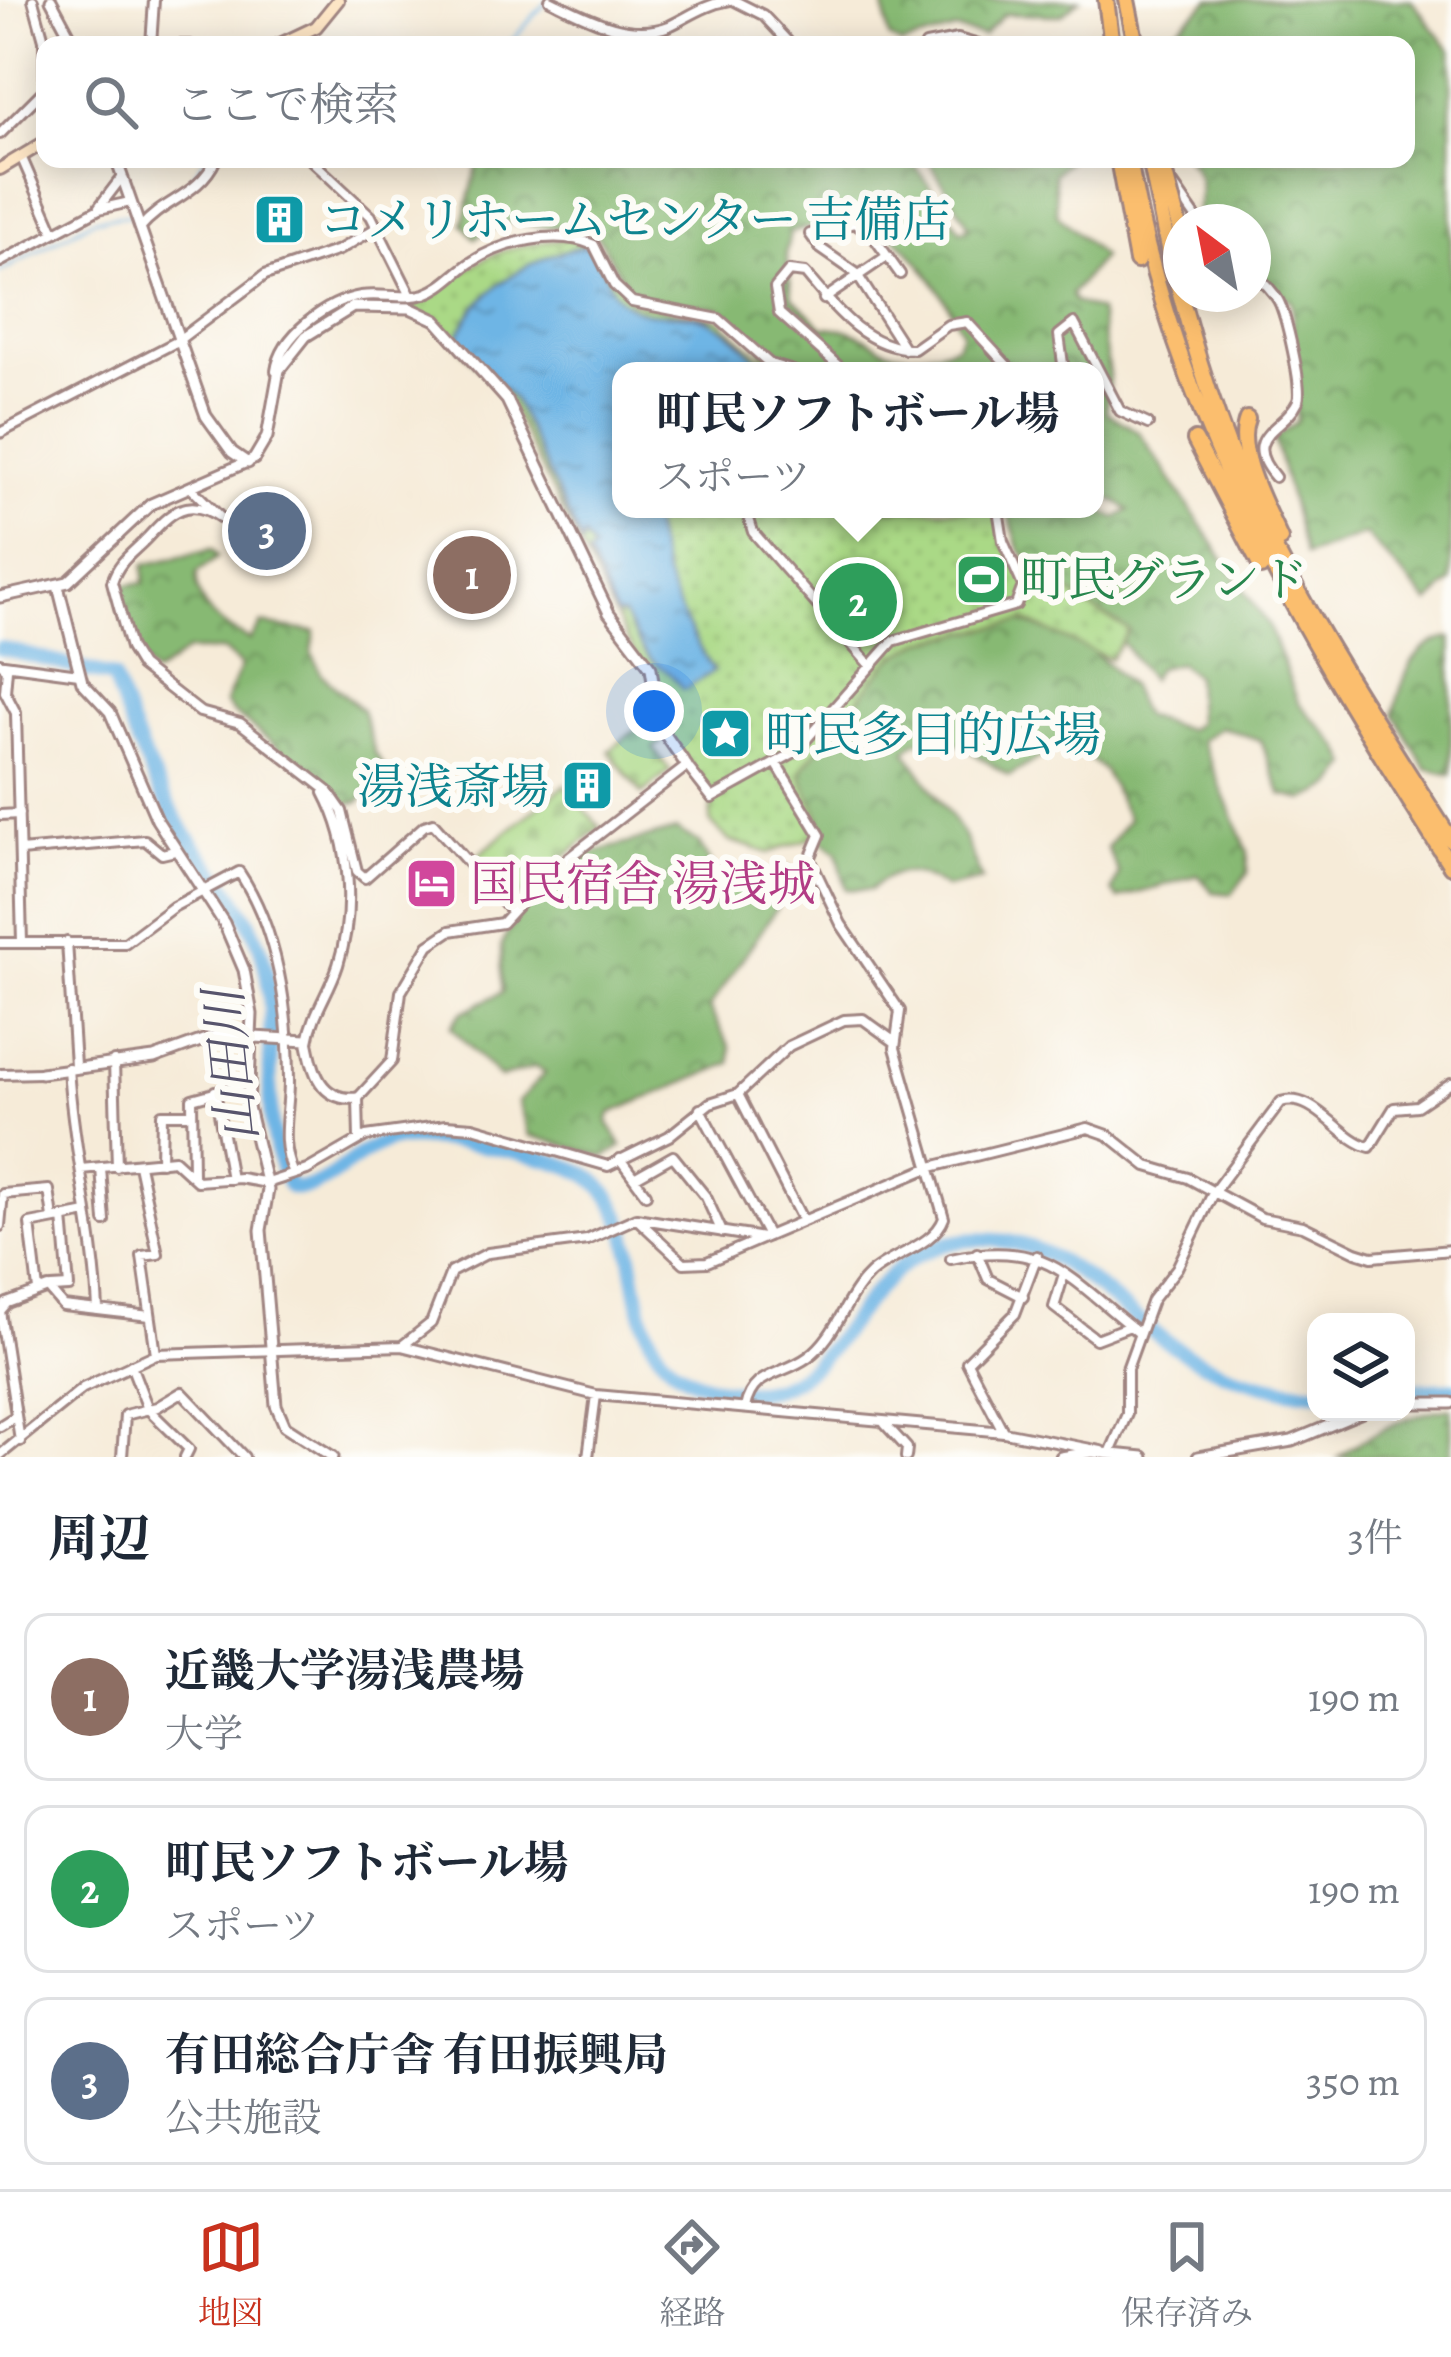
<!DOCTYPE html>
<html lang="ja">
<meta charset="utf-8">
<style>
body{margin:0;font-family:Alegreya,"Noto Serif JP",serif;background:#f2f2f3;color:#1f2937}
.controls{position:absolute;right:36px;bottom:36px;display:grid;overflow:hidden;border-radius:24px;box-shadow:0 6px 30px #0003}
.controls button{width:108px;height:108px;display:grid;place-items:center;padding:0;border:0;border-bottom:3px solid #e0e1e3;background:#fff;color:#1f2937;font:60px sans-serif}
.compass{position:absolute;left:1163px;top:204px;width:108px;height:108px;border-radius:50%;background:#fff;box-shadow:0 6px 30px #0003;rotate:328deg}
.you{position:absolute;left:654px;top:711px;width:42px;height:42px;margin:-30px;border:9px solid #fff;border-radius:50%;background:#1a73e8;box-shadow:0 0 0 18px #1a73e833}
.badge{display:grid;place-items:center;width:78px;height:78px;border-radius:50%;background:#c8321e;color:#fff;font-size:39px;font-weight:700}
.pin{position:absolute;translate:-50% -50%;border:6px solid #fff;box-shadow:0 3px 12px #0006}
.popup{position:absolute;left:612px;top:362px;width:492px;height:156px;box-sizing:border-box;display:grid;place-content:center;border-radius:24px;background:#fff;filter:drop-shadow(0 3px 9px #0005);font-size:39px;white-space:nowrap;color:#747a83}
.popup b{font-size:45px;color:#1f2937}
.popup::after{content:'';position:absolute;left:50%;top:100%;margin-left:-24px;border:24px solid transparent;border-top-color:#fff}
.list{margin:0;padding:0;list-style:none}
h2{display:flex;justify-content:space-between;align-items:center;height:156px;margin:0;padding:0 48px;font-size:51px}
h2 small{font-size:39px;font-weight:400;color:#747a83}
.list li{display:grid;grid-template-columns:78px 1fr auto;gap:36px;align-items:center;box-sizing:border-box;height:168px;margin:0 24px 24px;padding:0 24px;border:3px solid #e0e1e3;border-radius:24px}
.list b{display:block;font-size:45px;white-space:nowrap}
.list p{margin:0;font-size:39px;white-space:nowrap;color:#747a83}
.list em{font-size:39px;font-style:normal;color:#747a83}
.icon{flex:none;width:66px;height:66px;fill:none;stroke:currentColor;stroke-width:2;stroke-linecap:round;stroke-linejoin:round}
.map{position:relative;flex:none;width:1451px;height:1457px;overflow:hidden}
.search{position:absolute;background:#fff;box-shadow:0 6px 30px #0003;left:36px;right:36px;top:36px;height:132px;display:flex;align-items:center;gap:30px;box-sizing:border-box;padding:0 42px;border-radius:24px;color:#747a83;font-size:45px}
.sheet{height:732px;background:#fff}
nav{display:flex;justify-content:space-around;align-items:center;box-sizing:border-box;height:168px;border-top:3px solid #e0e1e3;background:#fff;font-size:33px;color:#747a83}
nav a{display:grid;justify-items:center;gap:6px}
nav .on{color:#c8321e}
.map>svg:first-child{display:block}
</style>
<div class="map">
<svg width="1451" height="1457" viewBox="0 0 1451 1457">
<defs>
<pattern id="forest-crowns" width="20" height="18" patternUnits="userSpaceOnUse" patternTransform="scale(3)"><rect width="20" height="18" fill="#87b973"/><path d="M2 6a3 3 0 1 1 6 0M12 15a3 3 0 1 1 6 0" fill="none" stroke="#70965f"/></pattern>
<pattern id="cemetery-stones" width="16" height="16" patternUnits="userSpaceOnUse" patternTransform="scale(3)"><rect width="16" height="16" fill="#aad986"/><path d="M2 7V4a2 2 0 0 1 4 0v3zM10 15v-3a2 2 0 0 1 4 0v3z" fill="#94ba74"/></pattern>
<pattern id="park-dots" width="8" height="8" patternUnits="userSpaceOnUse" patternTransform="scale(3)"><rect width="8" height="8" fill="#aad986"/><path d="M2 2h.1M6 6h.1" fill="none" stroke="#94ba74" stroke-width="1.8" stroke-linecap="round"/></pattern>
<pattern id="water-ripples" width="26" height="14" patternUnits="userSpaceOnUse" patternTransform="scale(3)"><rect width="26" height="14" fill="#6eb5e5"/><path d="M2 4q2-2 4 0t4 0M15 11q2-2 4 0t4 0" fill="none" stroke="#5c93ba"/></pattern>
</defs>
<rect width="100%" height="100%" fill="#fdfcf7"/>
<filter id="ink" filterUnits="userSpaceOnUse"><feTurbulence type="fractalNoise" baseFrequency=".00833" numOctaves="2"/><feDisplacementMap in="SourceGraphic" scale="24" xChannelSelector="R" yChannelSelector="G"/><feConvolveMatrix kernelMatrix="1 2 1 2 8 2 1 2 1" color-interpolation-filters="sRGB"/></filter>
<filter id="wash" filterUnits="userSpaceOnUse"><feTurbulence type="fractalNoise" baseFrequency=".004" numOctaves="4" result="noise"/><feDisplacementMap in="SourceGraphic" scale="48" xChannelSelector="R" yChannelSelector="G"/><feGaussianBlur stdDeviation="2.7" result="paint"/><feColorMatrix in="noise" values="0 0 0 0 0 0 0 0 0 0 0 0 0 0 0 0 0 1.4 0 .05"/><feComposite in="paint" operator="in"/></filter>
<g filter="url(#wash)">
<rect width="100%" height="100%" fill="#f6ebd8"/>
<path fill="url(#forest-crowns)" stroke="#686c4f" stroke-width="3" fill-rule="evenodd" d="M883,0h197l-19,15 -57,-1 -21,22 -28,-6 -53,15 -13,-7z
M1210,0h201l40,51v531l-22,21 -64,-69 -60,22 -31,-117 23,-18 -5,-119 -39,-32v-48h-59c6,-25 12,-43 -7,-63h219v-114h-249z
M479,159h310l8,7 27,-7h87l50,72 8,-5 -41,-67h141l-15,15 3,40 45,43 -31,37 3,8 25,9 10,63 -3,38 33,20 130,195 29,75 43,46 8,17 -14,20 -30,15 -23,-5 -22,-55 -39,-13 -20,13 47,112 -1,22 -15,20 -19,-2 -15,-17 -80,24 -6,-8 7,-18 -12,-25 21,-29 -23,-47 -36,-32 -60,36 -51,-33 -42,-2 -10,10 57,83 19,46 -36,8c-31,-17 -48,-24 -76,2l-24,-1 -9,-37 -30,-23 -13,-59 92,-116 28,-16 92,-22 82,30 41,39 14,31 44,14 10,-7 -2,-47 -16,-13 -22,5 -7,12 -25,-34 -105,-95 -13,-42 88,-1 21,10 13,-8 -34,-21v-118h-318l-28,-39 -29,-24 -71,-8 -22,-14 -32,-54 -90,-10 -30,16 -12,-14zM860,213c46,24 81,73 102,119l-5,13c-83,29 -72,-17 -134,-18l-31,-30 -6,-45 4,-19z
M212,549l6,8 -21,15c-3,38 23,52 53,68l12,-16 53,8 -3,20 9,22 41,36 13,43 15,23 -5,11 -12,-2 -14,17 -16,2 -17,-20 -93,-71 -8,-10 16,-37 -17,-15h-37l-33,24c-18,-19 -37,-65 -36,-89l26,-3v-18z
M1451,638v137l-25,-7 -32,-54c9,-35 17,-71 57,-76z
M676,830l23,13 25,45 64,-21 8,12 -87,129 21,39 1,16 -120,50 -3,9 14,24 -17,11 -76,-22 -11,-33 27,-29 -10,-6 -35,11 -49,-51 10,-14 41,-21 -1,-47 21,-37 66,-54z
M1451,1408v49h-113c33,-24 72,-44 113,-49z"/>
<path fill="url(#cemetery-stones)" stroke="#7a7c58" stroke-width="3" d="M651,718l10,24 -8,6 17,23 -28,23 -33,-43z
M565,785l35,42 -83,71 -11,3 -34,-41z"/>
<path fill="url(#park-dots)" stroke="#7a7c58" stroke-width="3" d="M570,239l29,10 33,53 87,17 47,42 27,10h-172v138h377l5,32 9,16 26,9 46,38 45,26 -19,29 -85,-38 -102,20 -33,19 -88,109c-1,24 23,40 18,66l-51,18 -39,-12 -20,-19 2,-24 -49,-65 -6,-48 -30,-45 -120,-240 -65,-73 -32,-19c63,-43 81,-64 160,-69z"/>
<path fill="url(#water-ripples)" stroke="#5c6a88" stroke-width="3" d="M585,246c22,14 19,45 43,59 21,13 43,7 65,11 35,7 52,32 76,55h-148v138h30c6,60 30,112 63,162l-31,19c-9,-15 -18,-20 -29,-28 -14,-10 -21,-32 -31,-47h-7l-28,-60 5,-5 -9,-13 -2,7 -68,-144 -57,-60c17,-50 79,-86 128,-94z"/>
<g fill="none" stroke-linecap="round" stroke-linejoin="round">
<path stroke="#6eb5e5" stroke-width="3" d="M508,45l39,-44
M139,212l47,-25 19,-28
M0,272l95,-53 35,-4"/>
<path stroke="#6eb5e5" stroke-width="15" d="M0,648l113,29c19,54 38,103 69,151 23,36 56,66 73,106 36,82 -7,175 35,253 32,9 63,-35 95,-45 35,-12 174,13 204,34 79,56 4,197 146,215 122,15 113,-170 268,-150 57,7 102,53 146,88 48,37 105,60 167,63
M1406,1390l45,-1"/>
</g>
</g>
<g filter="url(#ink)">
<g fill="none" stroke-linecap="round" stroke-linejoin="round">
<defs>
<path id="minor" d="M33,0l11,40 1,54
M550,0c35,17 79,42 119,26 21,-10 37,-22 61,-26
M733,0l30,15 28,30
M150,45h40
M151,45l3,-45
M926,45l32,-6 21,6
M0,134l44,-44
M21,156l33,76
M310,159l61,57 40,80
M1170,180l29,42
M99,207l23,-30
M140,228c24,-29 59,-32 76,-69
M0,262l99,-53 31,-7
M1253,272c9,8 19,18 25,28 8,14 25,88 20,101 -14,30 -59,34 -23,76
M900,274l-27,-38 -19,-13 -44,11 10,14 36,25 49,76
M824,299l63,-43
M276,371c5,-36 50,-69 85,-75 21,-3 43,4 64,-2 18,-6 30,-21 45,-31 33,-22 87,-34 124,-18l20,40 18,17 87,17 51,45 23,7
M844,371l-65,-58 -4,-25 14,-17 16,2c29,34 59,75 109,76l34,-24 19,-3 45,49
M1064,371l-5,-36 15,-12 46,88 28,13
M0,433l176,-91 89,-67 74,-25 39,-23
M190,487l31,31c-33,-23 -50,-6 -73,19 -15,16 -29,23 -36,45l18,66 11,18 59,46 40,11 88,68 14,20 15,60 8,7 59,-52 9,-3 78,88
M746,509l7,23 115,131
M0,663l7,6 -2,23 11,21 6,229
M4,664l75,10
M0,815l19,-1
M20,851l125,-11 17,14 13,-3
M67,942l8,123
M0,943h125l48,-36 66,-35c39,58 50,139 50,209 0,33 -10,60 5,93
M308,1042c5,-30 21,-49 30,-77 17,-54 13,-121 -14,-172
M114,1061l3,106
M68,1068c5,82 26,159 30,241
M0,1074l41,-1
M215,1091l16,88
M738,1094l65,127
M700,1109l68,127
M359,1139l-1,-41 34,-37 9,-69 28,-47 21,-14 52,-8 42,-46 143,-111 25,32 83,-46 98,-111 123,-36 7,-19 -20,-45 -5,-32
M620,1159l26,35
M161,1162l1,-48h28
M139,1165l19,89 -16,2 14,98
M101,1168l4,53
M81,1169l93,-9 23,21 43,-3 27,5 40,-13 59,-34 80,-11 27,2 135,39 61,-30 41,-33 28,-9 51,-48 55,-26 19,-1 32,23
M193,1175l-1,-76 55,-15
M634,1178l39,-22 33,41 16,35
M637,1219l47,44 23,-1 54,-23
M0,1226l3,-32 46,-4 4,28
M977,1253l11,26 35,18
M951,1259c95,-22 119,20 188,74
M1064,1274l-10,33 42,32 34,-13
M51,1288l18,-1 -6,-70
M38,1290l-8,-66 57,-11
M402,1346l29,-23 20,-51 37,-19 99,-13 49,-22 127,20 168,-71 157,-39 20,7 39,31 41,12 74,40 41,8 53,26 16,5 79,-7
M131,1365l17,44 41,40 -4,8
M745,1408c7,-37 37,-32 63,-51 30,-22 36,-59 62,-83 22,-20 64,-28 74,-56l-49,-170 5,-37 -59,-87 -31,-65 10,-24 -44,-72
M885,1424l22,24 -1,9
M0,1426l16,-10
M1003,1431l-36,-69 48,-48 22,-58
M20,1441l-20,-130 7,-8 41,-15 15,18 87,10
M1110,1453l17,-39v-45l25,-69 25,-32 36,-75 68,-91c33,-11 59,38 89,45l24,-39 23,-2 34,-23
M0,1455l83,-67 73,-34 246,-8 194,49 408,37 97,19
M122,1457l3,-42 32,-8 25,-15 62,65
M588,1457l8,-62"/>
<path id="tertiary" d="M51,0l24,45
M116,159l90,257 26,36 16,11
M58,586l24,96 28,30 47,108 67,103 20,47 8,44 -4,93 20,83 -7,40 15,175 9,21 48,31
M0,597l68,-15 83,-78 103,-45 13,-22 12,-67 27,-34 47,-29 57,1 26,12 71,80 102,213 42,55 9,59 27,39
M41,1073l113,-15 63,-23 90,5c6,30 12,62 51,58
M1406,1403h45
M1061,1457l31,-5 51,5
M1198,1457l94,-16 70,-29"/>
<path id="secondary" d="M278,45l38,-18 22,-27
M0,169l45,-27"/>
<path id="motorway" d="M1106,0l6,45
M1127,0l9,45
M1118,159l19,102
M1129,159c44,263 181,486 322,707
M1168,248c20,77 41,153 72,227 56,129 136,247 211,365
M1247,419c-13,32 20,90 33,120
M1195,440l66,127"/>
</defs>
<use href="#minor" stroke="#a08582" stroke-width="14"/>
<use href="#tertiary" stroke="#a08582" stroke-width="15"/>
<use href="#secondary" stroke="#a08582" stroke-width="16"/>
<use href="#motorway" stroke="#a08582" stroke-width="20"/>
<use href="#minor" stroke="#fff" stroke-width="8"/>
<use href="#tertiary" stroke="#fff" stroke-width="9"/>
<use href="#secondary" stroke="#fde5c5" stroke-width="10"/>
<use href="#motorway" stroke="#fbbe6e" stroke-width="14"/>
<defs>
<path id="motorway-bridge" d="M1150,159l18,89
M1161,159l20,75"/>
</defs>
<use href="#motorway-bridge" stroke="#a08582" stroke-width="20" stroke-linecap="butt"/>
<use href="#motorway-bridge" stroke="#fbbe6e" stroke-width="14"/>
</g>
</g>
<defs>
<symbol id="building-square" viewBox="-11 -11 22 22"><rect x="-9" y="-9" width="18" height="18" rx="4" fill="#0f9aa8" stroke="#fdfcf7"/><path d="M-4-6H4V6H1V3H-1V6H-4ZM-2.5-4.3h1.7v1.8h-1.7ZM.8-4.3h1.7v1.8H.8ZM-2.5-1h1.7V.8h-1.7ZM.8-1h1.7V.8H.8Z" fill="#fff"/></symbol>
<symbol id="stadium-square" viewBox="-11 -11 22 22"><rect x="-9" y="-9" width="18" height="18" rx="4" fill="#2e9e5b" stroke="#fdfcf7"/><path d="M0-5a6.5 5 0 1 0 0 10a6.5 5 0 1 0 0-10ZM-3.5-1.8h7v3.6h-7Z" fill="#fff"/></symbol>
<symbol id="sight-square" viewBox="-11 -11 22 22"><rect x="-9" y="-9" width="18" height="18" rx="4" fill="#0f9aa8" stroke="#fdfcf7"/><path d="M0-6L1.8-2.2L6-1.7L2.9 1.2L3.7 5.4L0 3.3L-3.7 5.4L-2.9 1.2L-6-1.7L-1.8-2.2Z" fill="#fff"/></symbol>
<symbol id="hotel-square" viewBox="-11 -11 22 22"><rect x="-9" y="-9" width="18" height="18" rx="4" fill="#d1479c" stroke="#fdfcf7"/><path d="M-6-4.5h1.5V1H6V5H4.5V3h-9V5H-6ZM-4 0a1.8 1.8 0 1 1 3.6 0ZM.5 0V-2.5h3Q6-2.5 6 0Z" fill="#fff"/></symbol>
</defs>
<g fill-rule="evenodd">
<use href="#building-square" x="250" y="190" width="59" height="59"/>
<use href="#stadium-square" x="952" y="550" width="59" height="59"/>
<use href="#sight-square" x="696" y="704" width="59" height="59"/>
<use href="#building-square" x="558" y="756" width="59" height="59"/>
<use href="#hotel-square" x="402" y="854" width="59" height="59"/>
</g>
<g text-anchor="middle" stroke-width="12" stroke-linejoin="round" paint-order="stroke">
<g font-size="48" fill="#0d838f" stroke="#fdfcf7" text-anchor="start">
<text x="319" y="236">コメリホームセンター 吉備店</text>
<text x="765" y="751">町民多目的広場</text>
<text x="549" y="803" text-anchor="end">湯浅斎場</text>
</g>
<g font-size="48" fill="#27864d" stroke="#fdfcf7" text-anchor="start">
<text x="1020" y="596">町民グランド</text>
</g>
<g font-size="48" fill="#b23c85" stroke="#fdfcf7" text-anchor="start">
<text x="470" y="900">国民宿舎 湯浅城</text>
</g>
<g font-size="51" font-style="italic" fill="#57546c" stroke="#fdfcf7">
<text transform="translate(230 1066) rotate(-96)" y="18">山田川</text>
</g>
</g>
</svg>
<div class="controls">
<button><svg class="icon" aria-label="layers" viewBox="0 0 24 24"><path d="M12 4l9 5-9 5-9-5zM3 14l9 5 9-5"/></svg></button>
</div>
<svg class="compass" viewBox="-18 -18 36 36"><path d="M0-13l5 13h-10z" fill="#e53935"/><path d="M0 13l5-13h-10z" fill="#747a83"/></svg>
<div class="you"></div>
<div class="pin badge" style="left:472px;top:575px;background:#8d6e63">1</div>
<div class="pin badge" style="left:858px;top:602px;background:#2e9e5b">2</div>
<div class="popup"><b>町民ソフトボール場</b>スポーツ</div>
<div class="pin badge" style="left:267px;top:531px;background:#5c6f8a">3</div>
<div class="search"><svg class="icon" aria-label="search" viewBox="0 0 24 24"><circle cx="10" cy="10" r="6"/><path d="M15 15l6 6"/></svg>ここで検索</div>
</div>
<section class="sheet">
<h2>周辺<small>3件</small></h2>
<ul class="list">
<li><span class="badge" style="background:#8d6e63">1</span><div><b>近畿大学湯浅農場</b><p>大学</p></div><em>190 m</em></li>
<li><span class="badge" style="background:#2e9e5b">2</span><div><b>町民ソフトボール場</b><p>スポーツ</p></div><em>190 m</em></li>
<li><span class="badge" style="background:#5c6f8a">3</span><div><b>有田総合庁舎 有田振興局</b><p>公共施設</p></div><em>350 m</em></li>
</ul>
</section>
<nav>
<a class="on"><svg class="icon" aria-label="map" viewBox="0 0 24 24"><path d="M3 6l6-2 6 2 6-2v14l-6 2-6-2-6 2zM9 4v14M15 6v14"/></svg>地図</a>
<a><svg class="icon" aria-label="directions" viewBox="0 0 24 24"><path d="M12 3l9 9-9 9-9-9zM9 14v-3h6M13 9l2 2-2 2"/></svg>経路</a>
<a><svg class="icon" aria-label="saved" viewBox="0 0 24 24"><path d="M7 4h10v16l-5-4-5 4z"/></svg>保存済み</a>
</nav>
